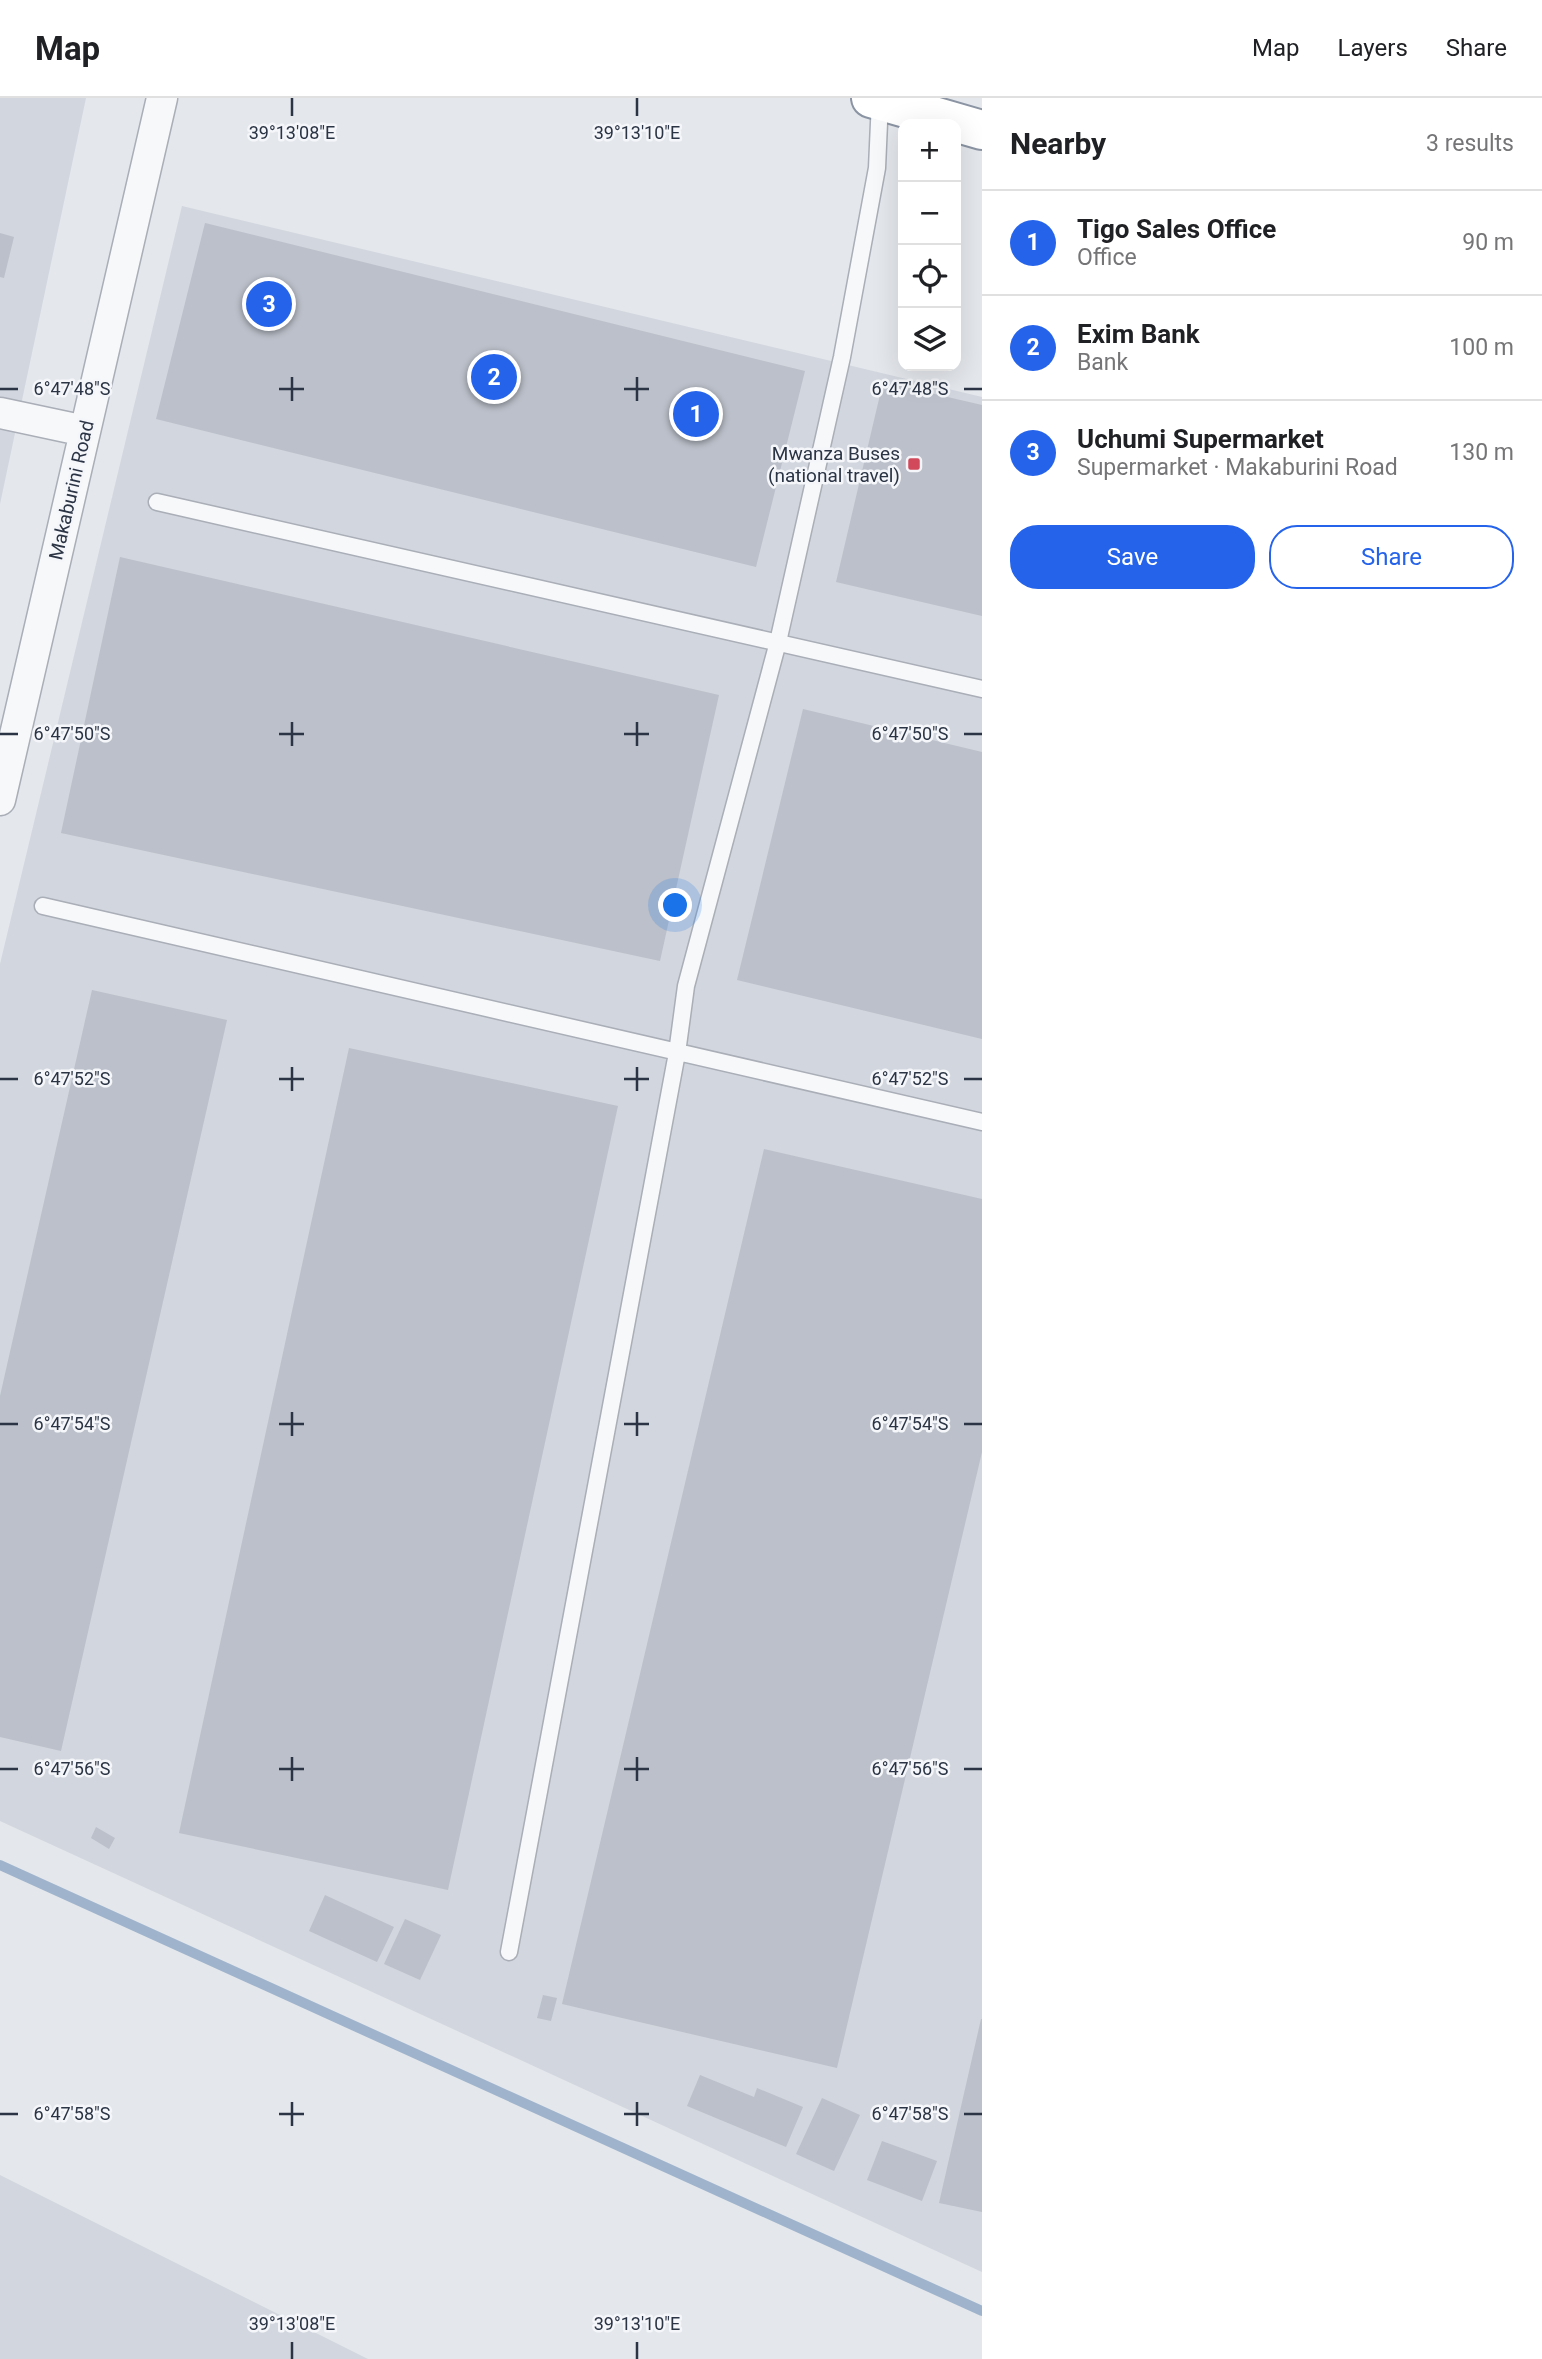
<!DOCTYPE html>
<meta charset="utf-8">
<style>
body{margin:0;font-family:Roboto,sans-serif;background:#f2f2f2;color:#202124}
.controls{position:absolute;right:21px;top:21px;display:grid;overflow:hidden;border-radius:14px;box-shadow:0 7px 28px #0002}
.controls button{width:63px;height:63px;display:grid;place-items:center;padding:0;border:0;border-bottom:2px solid #e0e0e0;background:#fff;color:#202124;font:35px sans-serif}
.you{position:absolute;left:676px;top:808px;width:24px;height:24px;margin:-18px;border:5px solid #fff;border-radius:50%;background:#1a73e8;box-shadow:0 0 0 10px #1a73e833}
.badge{display:grid;place-items:center;width:46px;height:46px;border-radius:50%;background:#2563eb;color:#fff;font-size:23px;font-weight:700}
.pin{position:absolute;translate:-50% -50%;border:4px solid #fff;box-shadow:0 2px 7px #0006}
.list{margin:0;padding:0;list-style:none}
h2{display:flex;justify-content:space-between;align-items:center;height:91px;margin:0;padding:0 28px;font-size:30px}
h2 small{font-size:23px;font-weight:400;color:#757577}
.list li{display:grid;grid-template-columns:46px 1fr auto;gap:21px;align-items:center;box-sizing:border-box;height:105px;padding:0 28px;border-top:2px solid #e0e0e0}
.list b{display:block;font-size:26px;white-space:nowrap}
.list p{margin:0;font-size:23px;white-space:nowrap;color:#757577}
.list em{font-size:23px;font-style:normal;color:#757577}
.actions{display:flex;gap:14px;padding:21px 28px}
.actions a{flex:1;padding:16px 0;border:2px solid #2563eb;border-radius:28px;text-align:center;font-size:24px;color:#2563eb}
.actions .main{background:#2563eb;color:#fff}
.icon{flex:none;width:38px;height:38px;fill:none;stroke:currentColor;stroke-width:2;stroke-linecap:round;stroke-linejoin:round}
.map{position:relative;flex:none;width:982px;height:2261px;overflow:hidden}
header{display:flex;align-items:center;gap:42px;box-sizing:border-box;height:98px;padding:0 35px;background:#fff;border-bottom:2px solid #e0e0e0}
header strong{font-size:33px}
nav{display:flex;gap:38px;margin-inline-start:auto;font-size:24px}
main{display:flex}
aside{flex:1;background:#fff}
.map>svg:first-child{display:block}
</style>
<header>
<strong>Map</strong>
<nav><a>Map</a><a>Layers</a><a>Share</a></nav>
</header>
<main>
<div class="map">
<svg width="982" height="2261" viewBox="0 0 982 2261">
<rect width="100%" height="100%" fill="#e4e7ec"/>
<path fill="#d2d6de" d="M0,0h86l-86,406z
M182,108l800,191v1875l-982,-451v-857z
M0,2077l368,184h-368z"/>
<g fill="none" stroke-linecap="round" stroke-linejoin="round">
<path stroke="#9fb4cc" stroke-width="10" d="M0,1767l982,446"/>
</g>
<path fill="#bbc0ca" d="M205,125l600,148 -49,196 -600,-148z
M0,135l14,4 -10,41 -4,-1z
M883,284l99,23v211l-146,-34z
M120,459l599,138 -59,266 -599,-128z
M803,611l179,43v287l-245,-59z
M92,892l135,30 -166,731 -61,-14v-341z
M349,950l269,58 -170,784 -269,-57z
M764,1051l218,50v253l-145,616 -275,-64z
M96,1729l19,11 -6,11 -18,-11z
M325,1797l69,32 -17,35 -68,-31z
M405,1821l36,16 -21,45 -36,-16z
M543,1897l14,3 -6,23 -14,-3z
M981,1921h1v193l-43,-9z
M700,1977l54,22 3,-9 46,19 -17,40 -99,-41z
M822,2000l38,17 -26,56 -38,-17z
M882,2043l55,20 -15,40 -55,-21z"/>
<g fill="none" stroke-linecap="round" stroke-linejoin="round">
<defs>
<path id="service" d="M157,404l825,187
M43,808l939,216
M509,1854l168,-899 9,-67 92,-344 64,-285 35,-189 3,-68"/>
<path id="minor" d="M0,315l85,18
M0,702l162,-702"/>
<path id="trunk" d="M871,0l111,32"/>
</defs>
<use href="#service" stroke="#a9aeb7" stroke-width="19"/>
<use href="#minor" stroke="#a9aeb7" stroke-width="33"/>
<use href="#trunk" stroke="#8b94a3" stroke-width="42"/>
<use href="#service" stroke="#f7f8fa" stroke-width="16"/>
<use href="#minor" stroke="#f7f8fa" stroke-width="30"/>
<use href="#trunk" stroke="#fff" stroke-width="38"/>
</g>
<path fill="none" stroke="#2b3445" stroke-width="2.5" d="M292,0v18M637,0v18M292,279v24M637,279v24M0,291h18M279,291h25M624,291h25M964,291h18M292,624v24M637,624v24M0,636h18M279,636h25M624,636h25M964,636h18M292,969v24M637,969v24M0,981h18M279,981h25M624,981h25M964,981h18M292,1314v24M637,1314v24M0,1326h18M279,1326h25M624,1326h25M964,1326h18M292,1659v24M637,1659v24M0,1671h18M279,1671h25M624,1671h25M964,1671h18M292,2004v24M637,2004v24M0,2016h18M279,2016h25M624,2016h25M964,2016h18M292,2244v17M637,2244v17"/>
<rect fill="#d1495b" stroke="#f4f6f9" stroke-width="2.5" x="907" y="359" width="14" height="14" rx="3.5"/>
<g text-anchor="middle" stroke-width="5" stroke-linejoin="round" paint-order="stroke">
<g font-size="19" fill="#2b3445" stroke="#f4f6f9" text-anchor="end">
<text x="900" y="362">Mwanza Buses<tspan x="900" dy="22">(national travel)</tspan></text>
</g>
<g font-size="19" fill="#2b3445" stroke="#f4f6f9">
<text transform="translate(71 392) rotate(-77)" y="7">Makaburini Road</text>
</g>
</g>
<g font-size="18" text-anchor="middle" fill="#2b3445" stroke="#f4f6f9" stroke-width="5" stroke-linejoin="round" paint-order="stroke">
<text x="292" y="41">39°13'08"E</text>
<text x="637" y="41">39°13'10"E</text>
<text x="72" y="297">6°47'48"S</text>
<text x="910" y="297">6°47'48"S</text>
<text x="72" y="642">6°47'50"S</text>
<text x="910" y="642">6°47'50"S</text>
<text x="72" y="987">6°47'52"S</text>
<text x="910" y="987">6°47'52"S</text>
<text x="72" y="1332">6°47'54"S</text>
<text x="910" y="1332">6°47'54"S</text>
<text x="72" y="1677">6°47'56"S</text>
<text x="910" y="1677">6°47'56"S</text>
<text x="72" y="2022">6°47'58"S</text>
<text x="910" y="2022">6°47'58"S</text>
<text x="292" y="2232">39°13'08"E</text>
<text x="637" y="2232">39°13'10"E</text>
</g>
</svg>
<div class="controls">
<button>+</button>
<button>−</button>
<button><svg class="icon" aria-label="locate" viewBox="0 0 24 24"><circle cx="12" cy="12" r="6"/><path d="M12 2v4M12 18v4M2 12h4M18 12h4"/></svg></button>
<button><svg class="icon" aria-label="layers" viewBox="0 0 24 24"><path d="M12 4l9 5-9 5-9-5zM3 14l9 5 9-5"/></svg></button>
</div>
<div class="you"></div>
<div class="pin badge" style="left:696px;top:316px">1</div>
<div class="pin badge" style="left:494px;top:279px">2</div>
<div class="pin badge" style="left:269px;top:206px">3</div>
</div>
<aside>
<h2>Nearby<small>3 results</small></h2>
<ul class="list">
<li><span class="badge">1</span><div><b>Tigo Sales Office</b><p>Office</p></div><em>90 m</em></li>
<li><span class="badge">2</span><div><b>Exim Bank</b><p>Bank</p></div><em>100 m</em></li>
<li><span class="badge">3</span><div><b>Uchumi Supermarket</b><p>Supermarket · Makaburini Road</p></div><em>130 m</em></li>
</ul>
<div class="actions"><a class="main">Save</a><a>Share</a></div>
</aside>
</main>
